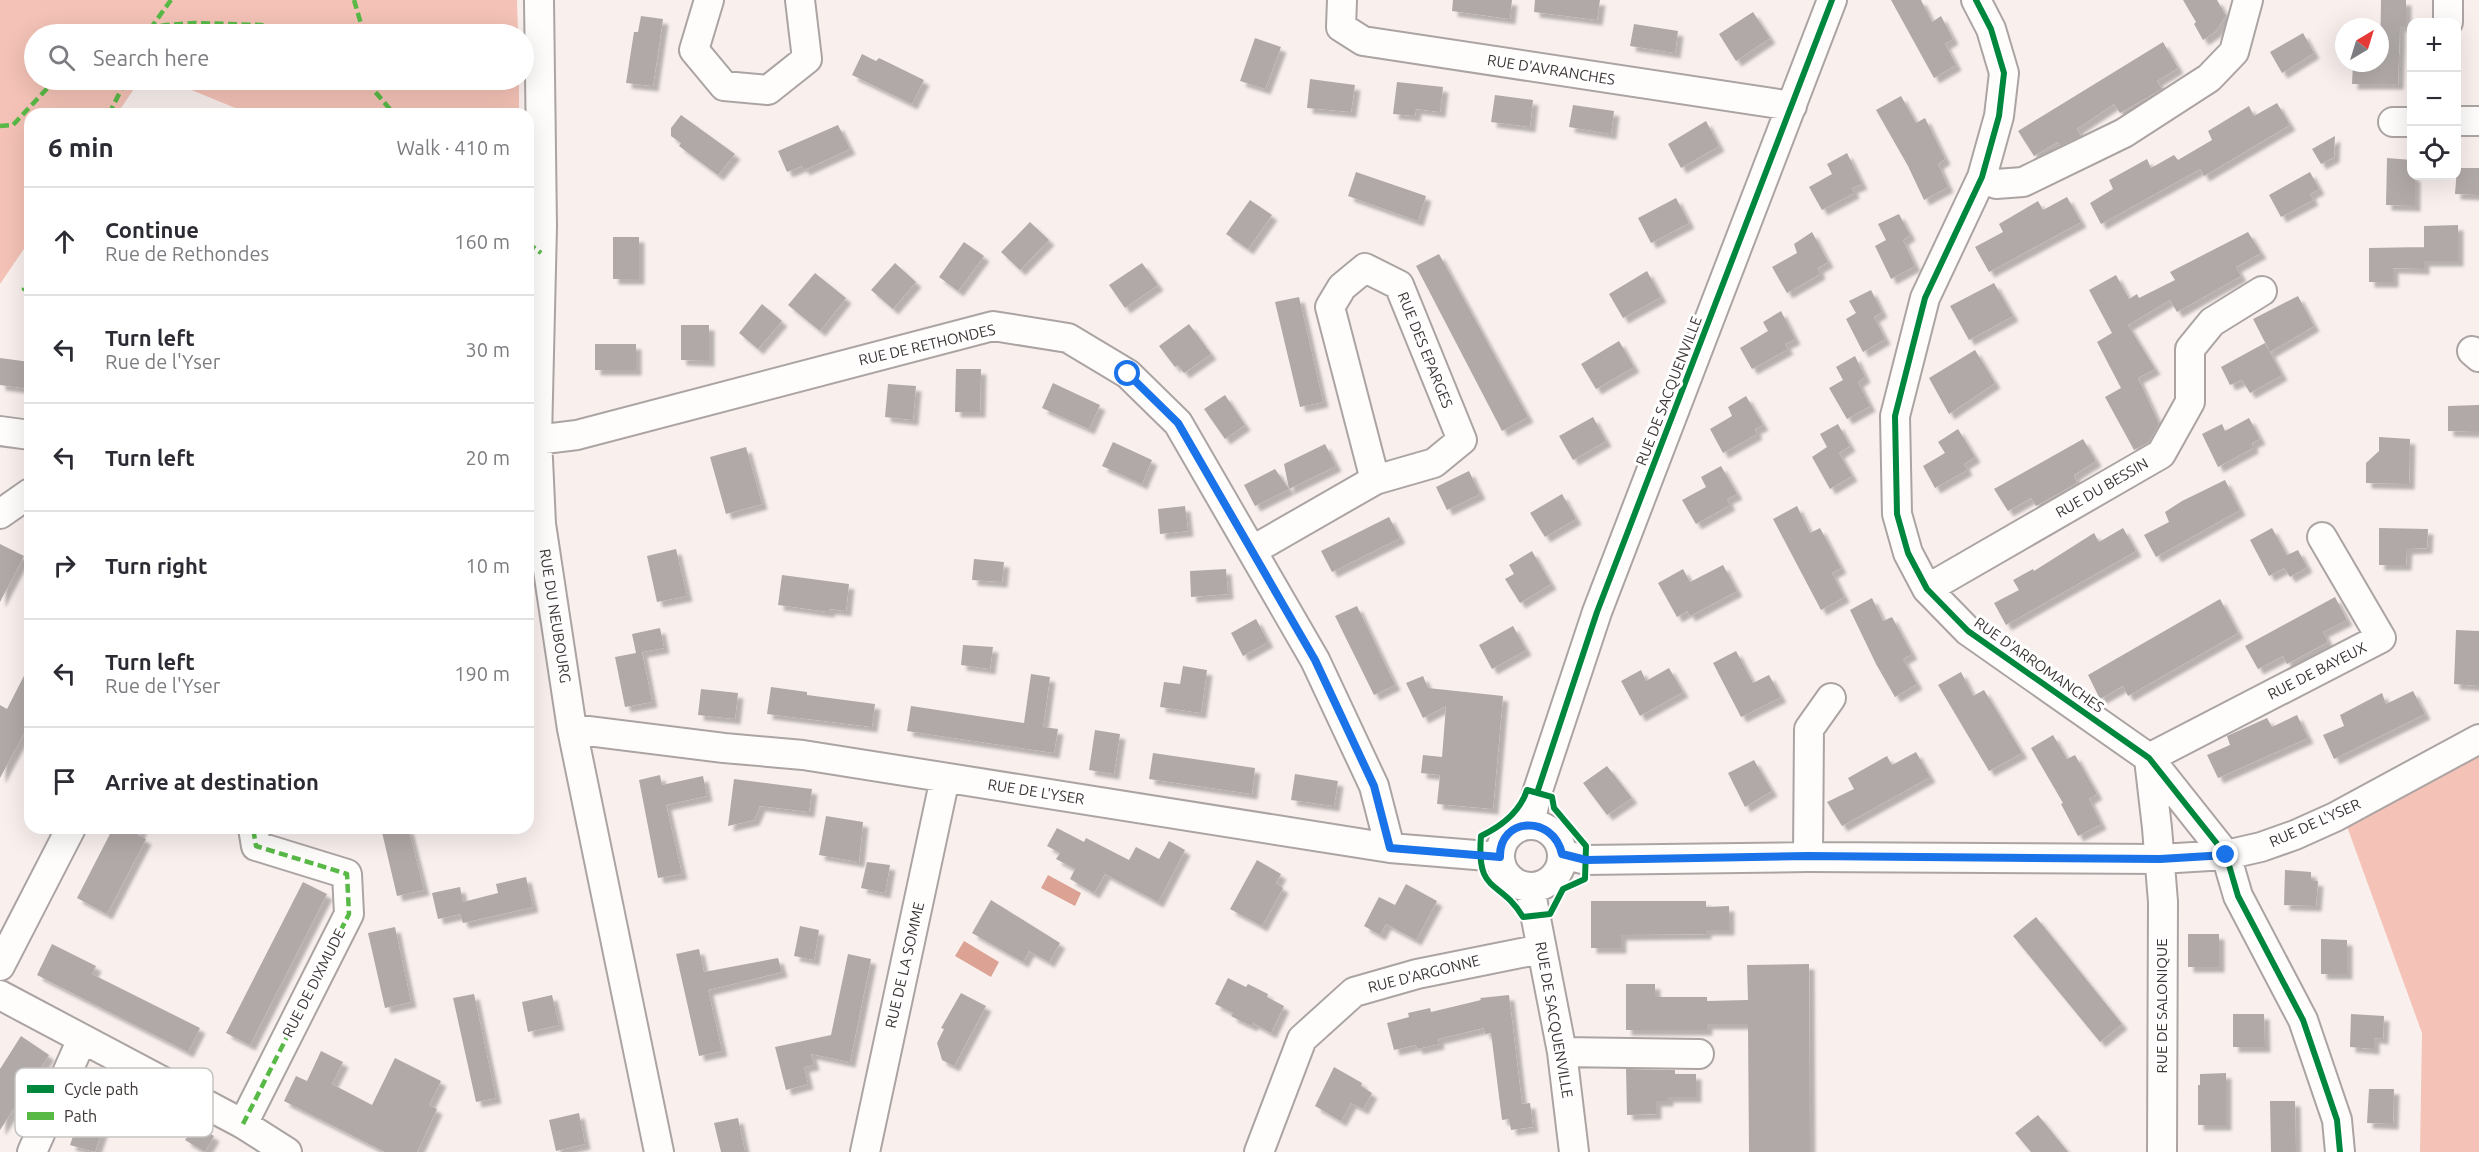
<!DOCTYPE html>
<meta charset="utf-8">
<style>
body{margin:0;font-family:Ubuntu,sans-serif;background:#f7f7f7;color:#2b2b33}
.controls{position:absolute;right:18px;top:18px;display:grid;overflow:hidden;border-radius:12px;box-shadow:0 6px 24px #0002}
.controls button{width:54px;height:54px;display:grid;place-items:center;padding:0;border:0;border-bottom:2px solid #e1e1e2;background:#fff;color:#2b2b33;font:30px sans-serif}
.compass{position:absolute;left:2335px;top:18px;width:54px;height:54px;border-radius:50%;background:#fff;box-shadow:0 6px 24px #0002;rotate:38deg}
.stop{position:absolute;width:18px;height:18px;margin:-14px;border:4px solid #1a73e8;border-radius:50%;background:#fff}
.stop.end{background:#1a73e8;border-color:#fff;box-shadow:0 2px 6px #0008}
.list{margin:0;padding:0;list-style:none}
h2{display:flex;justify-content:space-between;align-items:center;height:78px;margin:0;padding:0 24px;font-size:26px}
h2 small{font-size:20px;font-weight:400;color:#7c7c81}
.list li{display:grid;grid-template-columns:39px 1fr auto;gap:18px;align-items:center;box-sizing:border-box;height:108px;padding:0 24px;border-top:2px solid #e1e1e2}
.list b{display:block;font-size:22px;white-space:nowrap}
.list p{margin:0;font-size:20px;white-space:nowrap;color:#7c7c81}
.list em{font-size:20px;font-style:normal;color:#7c7c81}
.icon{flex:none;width:33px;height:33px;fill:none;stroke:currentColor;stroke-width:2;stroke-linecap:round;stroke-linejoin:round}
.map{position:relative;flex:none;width:2479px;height:1152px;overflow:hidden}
.search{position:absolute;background:#fff;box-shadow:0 6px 24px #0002;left:24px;top:24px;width:510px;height:66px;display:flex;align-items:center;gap:15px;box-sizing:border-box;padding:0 21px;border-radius:33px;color:#7c7c81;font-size:22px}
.panel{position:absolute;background:#fff;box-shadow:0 6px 24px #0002;left:24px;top:108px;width:510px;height:726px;border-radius:18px}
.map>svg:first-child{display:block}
</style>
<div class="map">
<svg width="2479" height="1152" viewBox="0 0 2479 1152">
<defs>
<filter id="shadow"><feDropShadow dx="5.5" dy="5.5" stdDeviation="1.5" flood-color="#0004"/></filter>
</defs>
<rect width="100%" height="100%" fill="#f9f0ee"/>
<path fill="#f4c2b6" d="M0,0h517l1,34h-484v46h106l-23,34h-87v126l-30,44z
M167,80h352v34h-269z
M2479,745v407h-59l2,-119 -77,-212z"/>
<path fill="#dca294" d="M1048,875l33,18 -6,13 -34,-18z
M964,941l35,21 -8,15 -36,-21z"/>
<path fill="#b0a9a8" filter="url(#shadow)" d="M1453,0h59l-2,19 -58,-8z
M1535,0h65l-3,20 -63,-8z
M1891,0h30l11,22 9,-6 12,23 -8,5 11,21 -22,13z
M2183,0h34l9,16 -11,16 -12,8 -9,-16 2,-2z
M2381,0h25v26h-6l-2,58h-46l1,-21h27z
M1753,12l17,26 -34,23 -17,-27z
M641,16l22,3 -10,67 -27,-3 8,-51h4z
M1634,24l44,7 -3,22 -45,-7z
M2303,33l11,20 -32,20 -12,-21z
M1255,38l26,9 -16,42 -25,-8z
M2163,42l15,26 -21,13 5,8 -42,24 -6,-9 -37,25 4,7 -21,10 -2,-4 -24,14 -16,-25z
M862,54l14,7 3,-3 45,22 -12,24 -60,-29z
M1310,79l45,6 -4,27 -44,-4z
M1397,82l46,5 -3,25 -24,-3 -1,7 -22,-2z
M1495,95l38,5 -3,27 -39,-5z
M1901,96l15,27 9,-5 20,41 -7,5 10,23 -24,13 -16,-34 -32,-56z
M2277,103l13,22 -86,51 -4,-7 -99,55 -11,-21 23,-14 -4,-9 38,-21 4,9 23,-13 4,5 34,-20 -4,-9 41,-25 5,10z
M1573,105l41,6 -3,23 -42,-7z
M681,115l54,39 -17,21 -39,-29 2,-3 -10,-7v-8z
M1706,121l13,25 -38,22 -13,-24z
M838,125l12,24 -46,21 -2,-4 -15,6 -9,-21z
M2335,136l-1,21 -13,7 -9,-15z
M1847,153l15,31 -10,4 2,5 -32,17 -13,-23 23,-13 -5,-10z
M2387,158l25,2v16h3v30l-29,-1z
M2457,168h22v27l-24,-1z
M1356,172l70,24 -8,25 -70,-25z
M2310,172l9,17 -9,5 3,6 -32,17 -12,-22z
M2067,197l14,25 -92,50 -14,-25 28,-15 -4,-8 39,-23 5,9z
M1676,198l13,25 -38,20 -13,-25z
M1250,200l22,15 -24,34 -22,-15z
M1899,214l11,21 -7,5 12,26 -24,13 -16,-33 11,-6 -8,-16z
M1030,222l19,18 -29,30 -19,-18z
M2458,225v36h-34v-35z
M1812,232l16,30 -10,6 2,6 -33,19 -15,-26 25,-14 -3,-9z
M2248,232l13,21 -25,14 5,9 -64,36 -7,-12 -42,25 27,44 -17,9 21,46 -10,18 -15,8 -29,-53 16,-9 -24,-46 15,-9 -23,-43 27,-15 13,24 8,-5 2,4 36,-18 -5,-8z
M613,237h26v42h-26z
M964,242l20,14 -26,35 -19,-14z
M2424,247v22l-31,-1v14h-24v-34z
M1439,254l89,163 -26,14 -86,-165z
M895,263l21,19 -23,27 -22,-19z
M1142,263l16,22 -33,23 -16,-23z
M1647,271l14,26 -38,21 -14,-24z
M815,273l31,25 -26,33 -32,-26z
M1994,283l19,33 -44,24 -19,-34z
M1871,290l11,22 -8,5 11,22 -22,13 -17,-33 10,-6 -7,-12z
M2298,296l16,30 -44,26 -17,-33z
M1299,297l24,105 -23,5 -25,-105z
M762,304l20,17 -24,28 -19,-16z
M1781,311l14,28 -10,5 3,5 -36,20 -12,-21 28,-17 -5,-9z
M1189,324l22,30 -27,19 -6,-8 -3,2 -16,-21z
M681,325h28v36l-28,-1z
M1619,341l15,26 -38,22 -15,-25z
M2265,343l17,32 -32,18 -8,-13 -12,5 -9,-18z
M595,344h41v26h-41z
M1975,350l20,33 -46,31 -20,-36z
M1855,356l10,21 -7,5 12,24 -23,13 -18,-31 14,-8 -7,-13z
M0,358l30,4v27l-30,-4z
M956,369h25l-1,43h-25z
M1053,383l47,22 -11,24 -47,-21z
M888,384l28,2 -3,34 -28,-3z
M1225,395l20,30 -20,14 -21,-30z
M1746,396l17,29 -8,4 2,5 -34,19 -13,-24 22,-13 -4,-9z
M2479,405v27l-31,-1v-25z
M1593,417l13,24 -33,19 -14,-24z
M2249,418l11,21 -8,4 1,5 -35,19 -16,-33 20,-10 3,7z
M1838,424l12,22 -11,7 13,23 -22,13 -18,-32 15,-10 -7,-13z
M1958,429l17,28 -11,7 3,6 -32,18 -12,-22 22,-13 -7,-11z
M2379,437l31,2 -1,45 -43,-1v-20l13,-12z
M2083,439l13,22 -22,14 3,8 -41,23 -5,-8 -23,13 -14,-22z
M1113,442l39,18 -10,24 -40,-18z
M1325,444l11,22 -47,23 -5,-25z
M746,447l16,57 -36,10 -16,-57z
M1721,466l16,28 -10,5 3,6 -34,19 -14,-24 24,-13 -5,-10z
M1275,469l14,20 -34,17 -11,-21z
M1469,471l11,23 -33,16 -11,-23z
M2225,480l15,30 -84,47 -12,-22 25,-13 -4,-10 17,-11z
M1562,494l14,25 -31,18 -15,-24z
M1185,506l3,25 -28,3 -2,-25z
M1797,506l13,27 10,-5 21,40 -9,5 12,24 -23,13 -48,-91z
M1389,517l11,21 -68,34 -11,-21z
M2123,528l13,23 -130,74 -12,-22 25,-13 -6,-10 20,-11 1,2 60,-38 5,9z
M2272,528l15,27 11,-5 9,17 -17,10 -6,-9 -15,8 -19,-36z
M2379,528l49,1 -1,19 -20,1 -1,16h-27z
M0,544l24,12 -24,46z
M676,549l11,47 -30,6 -10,-46z
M1532,551l19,33 -31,19 -15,-24 9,-5 -5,-9z
M974,559l30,3 -2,20 -30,-2z
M1723,565l14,26 -47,25 -3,-5 -10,6 -19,-34 25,-14 7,13z
M1226,569l2,25 -37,3 -1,-26z
M782,575l67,9 -3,27 -16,-2 -1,3 -51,-7z
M2335,597l12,23 -24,12 5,10 -41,22 -4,-8 -25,13 -13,-23z
M1872,598l11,23 9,-4 20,37 -9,5 14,25 -22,13 -19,-33 -26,-54z
M2220,599l18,34 -110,63 -5,-10 -23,13 -12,-24z
M1357,606l38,79 -21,10 -39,-79z
M1256,619l12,23 -25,14 -12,-23z
M1513,626l13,24 -34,19 -13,-24z
M660,628l4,20 -22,4 10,50 -27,5 -10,-50 21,-4 -4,-19z
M2456,630l23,1v55l-25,-2z
M963,645l30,2 -3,22 -29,-4z
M1736,651l17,32 16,-8 12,22 -40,20 -28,-54z
M30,664v58l-30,56v-73l7,4z
M1183,666l24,4 -6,43 -41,-6 4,-25 16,2z
M1669,668l14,24 -43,24 -19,-35 20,-11 5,11z
M1961,672l12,24 11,-6 38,63 -33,18 -51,-86z
M1031,674l19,3 -7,50 15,2 -4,24 -147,-22 4,-25 113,17z
M1423,676l5,12 75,8 -10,113 -56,-5 3,-29 -19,-2 2,-18 19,2 4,-51 -23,12 -17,-35z
M771,687l36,5v3l68,9 -3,23 -105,-13z
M701,689l37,4 -3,26 -37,-4z
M2413,691l12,23 -91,45 -11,-24 21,-9 -4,-11 42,-22 4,11z
M2297,715l11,23 -90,40 -11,-23 23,-10 -3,-9 40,-18 5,9z
M1095,730l25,4 -6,40 -25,-4z
M2053,735l14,24 8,-4 22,39 -8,5 12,25 -23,12 -17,-32 2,-1 -32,-55z
M1916,752l14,25 -88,49 -15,-24 27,-13 -6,-11 39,-22 5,9z
M1153,753l102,15 -3,26 -103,-15z
M1754,760l18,31 -27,16 -17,-34z
M1607,766l25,32 -25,17 -24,-32z
M1295,774l43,7 -4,25 -43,-6z
M660,775l2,10 41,-9 4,20 -41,9 16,69 -24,4 -19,-98z
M734,779l78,10 -3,23 -49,-6 -6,14 -26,6z
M826,816l37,6 -4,40 -40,-7z
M113,828h29l-4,7 8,4 -39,75 -30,-16z
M381,828h27l16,62 -27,6z
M1057,828l27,14 2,-4 43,22 7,-13 23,12 10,-18 16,9 -27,52 -53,-28 -11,19 -24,-14 5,-10 -19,-10 4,-6 -13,-7z
M1257,860l24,14 -5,9 7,5 -21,38 -32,-17z
M867,862l23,3 -5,28 -24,-5z
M2285,870l26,2v8l7,1 -2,25 -32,-1z
M526,877l7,30 -70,16 -3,-9 -22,5 -6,-26 28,-6 3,15 35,-9 -2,-9z
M303,882l24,12 -77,151 -24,-12z
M1406,884l31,17 -21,39 -30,-16 -6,11 -16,-9 15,-29 16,8z
M991,900l69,43 -11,19 -20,-11 -6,11 -51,-29z
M1591,901h115v6l23,-1v24h-23v4l-85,1v13h-30z
M2036,917l86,107 -22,18 -87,-106z
M800,926l19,4 -5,30 -20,-4z
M395,927l16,75 -26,6 -17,-75z
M2188,934h31v33h-31z
M2321,939l26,1v34h-26z
M52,944l44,22 -4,8 108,54 -12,24 -151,-77z
M699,949l5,23 74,-14 4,14 -74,18 14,61 -23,5 -23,-102z
M848,954l23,5 -21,103 -39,-8 3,11 -10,2 4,17 -22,6 -11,-43 56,-12z
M1809,964l1,188h-61l-1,-128h-41v6h-81v-46h29v13h52v4l41,-1 -1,-35z
M1228,978l18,9 2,-3 20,10 -1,3 17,9 -13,27 -18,-10 -1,3 -11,-5 -10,-5 2,-3 -18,-9z
M961,993l25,13 -32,60 -12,-6 -5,-17 7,-14 -3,-1z
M474,994l22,104 -20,4 -23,-104z
M552,995l7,30 -31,7 -6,-30z
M1509,995l13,109 8,-1 3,24 -22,3 -2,-11 -7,1 -11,-87 -6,1 -1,-6 -46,11 1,5 -22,5 -1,-4 -22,5 -7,-27 22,-6 -1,-4 22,-5 1,4 50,-12 -1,-2z
M2233,1014h31l1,33h-32z
M2351,1014l33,2 -1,23 -9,-1v11l-24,-2z
M21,1036l28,19 -49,75v-61z
M321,1051l22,11 -11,22 40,21 23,-47 46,23 -12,24 8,4 -20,43h-32l-101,-51 12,-25 11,5z
M1334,1067l28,16 -1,3 11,7 -9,16 -12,-6 -10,18 -26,-15z
M1626,1069l49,1v4h21v23h-28v4h-12v13l-29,1z
M2226,1073v52h-28v-40h2v-11z
M93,1077l24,9 -22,66 -25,-7z
M2369,1089h25l-1,35 -26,-1z
M2270,1101h25l1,51h-25z
M579,1113l6,31 -29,7 -7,-31z
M2038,1115l30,37h-37l-16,-19z
M738,1118l7,34h-24l-7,-29z
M195,1125l19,11 -9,16 -20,-12z"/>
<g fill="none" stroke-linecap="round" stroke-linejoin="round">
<defs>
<path id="minor" d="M539,0l3,226 -5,212 4,86 31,205 87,423
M709,0l-15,50 30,36 44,4 39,-31 -7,-59
M1342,0l-1,27 22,14 429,65
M1976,0l15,29 13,44 -5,43 -17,61 -57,121 -30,118 2,98 11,39 19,36 41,42 181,127 77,97 12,41 65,124 34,100 3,32
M2448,0v22
M2456,121h23
M2393,122h19
M1982,177l14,7 27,-2 101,-49 85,-55 25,-26 14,-52
M2472,351l7,6
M0,431l30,4
M528,441l49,-6 416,-109 75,12 60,36 50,49 137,237 59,126 16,62
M0,514l30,-21
M1253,550l122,-70 -45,-173 12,-20 23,-19 34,17 63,155 -28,23 -59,17
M1927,589l234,-135 29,-52v-53l22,-27 50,-31
M572,729l152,19 79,7 587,93 110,9
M2149,758l232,-120 -59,-101
M2149,759l8,69 6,74 -1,250
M1500 856a31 31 0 1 1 62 0a31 31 0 1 1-62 0Z
M1533,825l-1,-10 5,-22 60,-181 235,-612
M1562,854l24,6 222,-3 352,2 66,-4 35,-8 34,-12 40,-18 144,-78
M1808,857l1,-128 22,-31
M1530,888l32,164 12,100
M0,966l71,-138
M0,995l243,129 44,28
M1562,1052l137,2
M243,1124l106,-210 -2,-40 -91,-28 -3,-18
M32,1152l50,-113
M865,1152l80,-374
M1259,1152l43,-113 52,-47 63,-18 124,-25"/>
</defs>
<use href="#minor" stroke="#aba4a3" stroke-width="32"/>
<use href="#minor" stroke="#fefdfc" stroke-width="28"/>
<path stroke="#58b947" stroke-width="4.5" stroke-dasharray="9 4.5" stroke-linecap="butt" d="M354,0l10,34
M150,29l21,-29
M121,34l45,-9 29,-2 67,2 13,9
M356,80l16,8
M372,80v8l22,26
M109,114l17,-34
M0,126l13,-1 42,-45
M528,243l13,10
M30,276l-6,13 6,3
M243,1124l106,-210 -2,-40 -91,-28 -3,-18"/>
<defs>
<path id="cycleway" d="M1976,0l15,29 13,44 -5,43 -17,61 -57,121 -30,118 2,98 11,39 19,36 41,42 181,127 77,97 12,41 65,124 34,100 3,32
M1527,790l25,7 2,11 32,38 -1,33 -22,10 -13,25 -27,3c-23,-39 -47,-21 -42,-81 19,-9 39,-24 46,-46z
M1537,793l60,-181 235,-612"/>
</defs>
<use href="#cycleway" stroke="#fff" stroke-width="10"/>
<use href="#cycleway" stroke="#00873e" stroke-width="6"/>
</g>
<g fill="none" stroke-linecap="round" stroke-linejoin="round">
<path stroke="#1a73e8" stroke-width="8" d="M1128,374l50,49 137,237 59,126 16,62 110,9c-1,-40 53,-43 62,-3l24,6 222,-4 352,3 66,-4"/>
</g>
<g text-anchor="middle" stroke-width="6" stroke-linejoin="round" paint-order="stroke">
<g font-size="15" fill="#3d3635" stroke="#fff">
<text transform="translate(1551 70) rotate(9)" y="5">RUE D'AVRANCHES</text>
<text transform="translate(927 345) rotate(-13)" y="5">RUE DE RETHONDES</text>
<text transform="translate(1425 350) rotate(68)" y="5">RUE DES EPARGES</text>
<text transform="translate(1669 391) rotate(-69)" y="5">RUE DE SACQUENVILLE</text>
<text transform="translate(2102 488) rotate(-30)" y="5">RUE DU BESSIN</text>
<text transform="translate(555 616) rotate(81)" y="5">RUE DU NEUBOURG</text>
<text transform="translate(2039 665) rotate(35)" y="5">RUE D'ARROMANCHES</text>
<text transform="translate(2317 671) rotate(-27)" y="5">RUE DE BAYEUX</text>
<text transform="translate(1036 792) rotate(9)" y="5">RUE DE L'YSER</text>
<text transform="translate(2315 823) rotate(-24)" y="5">RUE DE L'YSER</text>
<text transform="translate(905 965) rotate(-77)" y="5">RUE DE LA SOMME</text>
<text transform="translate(1424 974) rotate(-14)" y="5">RUE D'ARGONNE</text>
<text transform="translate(314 983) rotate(-63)" y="5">RUE DE DIXMUDE</text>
<text transform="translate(2162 1006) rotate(-90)" y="5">RUE DE SALONIQUE</text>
<text transform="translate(1554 1020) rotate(80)" y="5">RUE DE SACQUENVILLE</text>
</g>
</g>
<rect x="15" y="1068" width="198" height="69" rx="9" fill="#fff" stroke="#c5c3c2" stroke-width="1.5"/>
<rect x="27" y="1085" width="27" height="8" fill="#00873e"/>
<rect x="27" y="1112" width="27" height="8" fill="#58b947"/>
<g font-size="16" fill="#3d3635">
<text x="64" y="1095">Cycle path</text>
<text x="64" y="1122">Path</text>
</g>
</svg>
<div class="controls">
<button>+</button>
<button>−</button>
<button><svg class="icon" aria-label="locate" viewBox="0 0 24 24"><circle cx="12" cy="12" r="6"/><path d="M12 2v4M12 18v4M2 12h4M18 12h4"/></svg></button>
</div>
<svg class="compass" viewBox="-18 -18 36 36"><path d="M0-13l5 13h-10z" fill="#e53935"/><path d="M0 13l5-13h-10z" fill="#7c7c81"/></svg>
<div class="stop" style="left:1128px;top:374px"></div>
<div class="stop end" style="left:2226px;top:855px"></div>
<div class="search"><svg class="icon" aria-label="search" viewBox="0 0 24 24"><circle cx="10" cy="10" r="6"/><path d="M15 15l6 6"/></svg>Search here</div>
<section class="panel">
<h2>6 min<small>Walk · 410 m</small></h2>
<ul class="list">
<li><svg class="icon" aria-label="ahead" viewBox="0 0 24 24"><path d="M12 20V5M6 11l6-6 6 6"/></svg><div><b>Continue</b><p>Rue de Rethondes</p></div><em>160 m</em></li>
<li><svg class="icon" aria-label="left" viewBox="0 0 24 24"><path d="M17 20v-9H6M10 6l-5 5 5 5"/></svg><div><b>Turn left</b><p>Rue de l'Yser</p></div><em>30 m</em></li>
<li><svg class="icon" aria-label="left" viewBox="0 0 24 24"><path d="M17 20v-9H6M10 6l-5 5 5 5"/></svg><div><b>Turn left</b></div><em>20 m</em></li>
<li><svg class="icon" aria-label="right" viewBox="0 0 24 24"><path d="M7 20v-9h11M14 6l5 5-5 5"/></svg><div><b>Turn right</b></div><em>10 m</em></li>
<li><svg class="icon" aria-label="left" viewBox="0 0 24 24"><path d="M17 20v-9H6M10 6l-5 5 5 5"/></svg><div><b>Turn left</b><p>Rue de l'Yser</p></div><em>190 m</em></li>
<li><svg class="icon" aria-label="arrive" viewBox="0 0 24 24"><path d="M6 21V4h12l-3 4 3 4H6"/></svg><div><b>Arrive at destination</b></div></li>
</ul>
</section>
</div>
